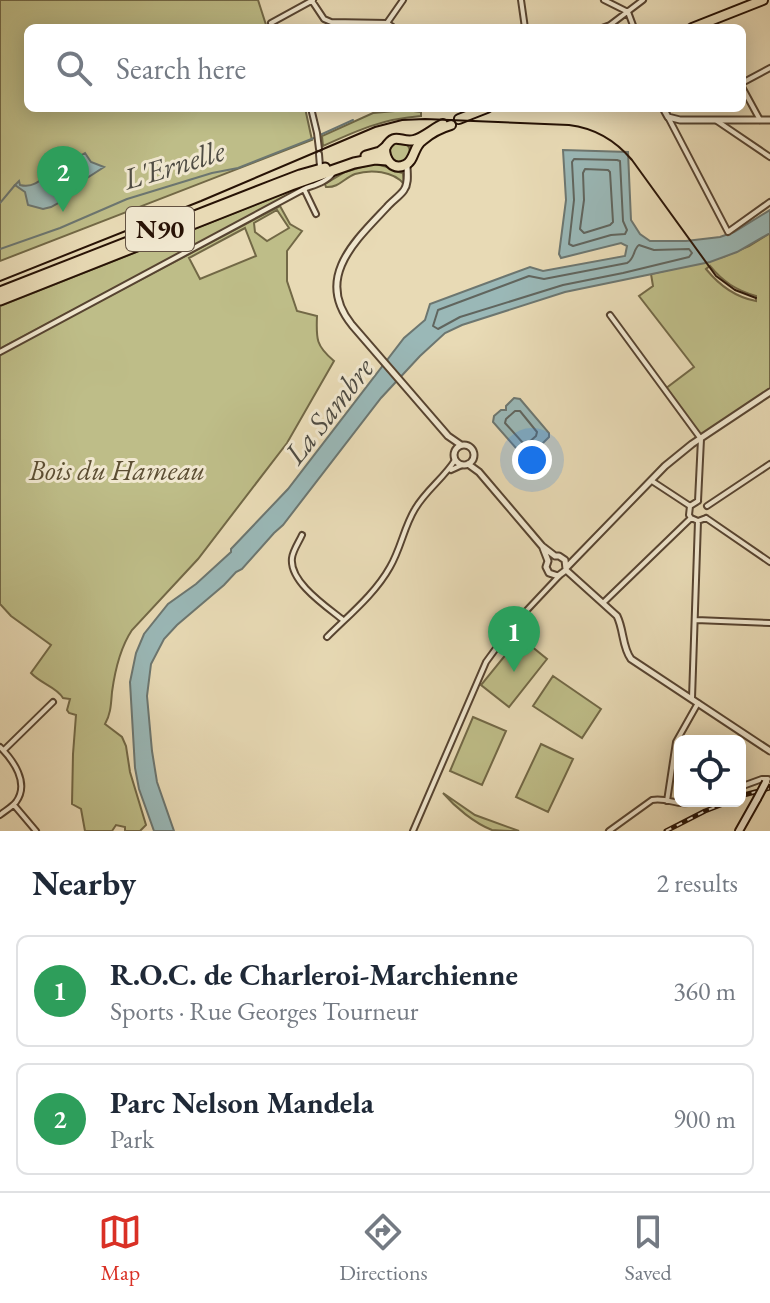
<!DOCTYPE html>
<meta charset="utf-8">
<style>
body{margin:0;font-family:"EB Garamond",serif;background:#f2f2f3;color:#1f2937}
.controls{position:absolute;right:24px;bottom:24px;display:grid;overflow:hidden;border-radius:12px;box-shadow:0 4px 20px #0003}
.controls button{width:72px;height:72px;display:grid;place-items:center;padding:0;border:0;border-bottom:2px solid #e0e1e3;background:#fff;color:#1f2937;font:40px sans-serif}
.you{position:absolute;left:532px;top:460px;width:28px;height:28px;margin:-20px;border:6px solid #fff;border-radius:50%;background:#1a73e8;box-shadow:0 0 0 12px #1a73e833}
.badge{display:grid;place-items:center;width:52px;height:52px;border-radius:50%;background:#d93025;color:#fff;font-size:26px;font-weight:700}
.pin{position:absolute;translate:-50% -66px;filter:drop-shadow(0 2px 4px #0008)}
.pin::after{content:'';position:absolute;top:42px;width:28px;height:24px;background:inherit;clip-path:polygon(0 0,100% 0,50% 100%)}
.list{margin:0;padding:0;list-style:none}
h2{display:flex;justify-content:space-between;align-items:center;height:104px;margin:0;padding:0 32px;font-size:34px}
h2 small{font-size:26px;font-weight:400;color:#747a83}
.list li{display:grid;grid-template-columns:52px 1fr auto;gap:24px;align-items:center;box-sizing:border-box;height:112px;margin:0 16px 16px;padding:0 16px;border:2px solid #e0e1e3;border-radius:12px}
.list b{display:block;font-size:30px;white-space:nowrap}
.list p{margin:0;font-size:26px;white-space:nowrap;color:#747a83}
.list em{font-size:26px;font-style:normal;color:#747a83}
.icon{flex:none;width:44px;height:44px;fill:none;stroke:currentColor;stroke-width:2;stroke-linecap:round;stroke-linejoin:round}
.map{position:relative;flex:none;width:770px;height:831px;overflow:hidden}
.search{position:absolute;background:#fff;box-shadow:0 4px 20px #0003;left:24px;right:24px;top:24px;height:88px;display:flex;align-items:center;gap:20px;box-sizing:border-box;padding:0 28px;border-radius:12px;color:#747a83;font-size:30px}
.sheet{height:360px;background:#fff}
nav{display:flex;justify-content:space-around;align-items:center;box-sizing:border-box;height:112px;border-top:2px solid #e0e1e3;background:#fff;font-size:22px;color:#747a83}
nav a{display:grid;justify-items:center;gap:4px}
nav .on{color:#d93025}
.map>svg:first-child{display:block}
</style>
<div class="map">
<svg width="770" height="831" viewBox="0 0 770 831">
<rect width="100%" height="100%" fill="#e8dab5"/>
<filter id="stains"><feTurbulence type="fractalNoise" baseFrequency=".0025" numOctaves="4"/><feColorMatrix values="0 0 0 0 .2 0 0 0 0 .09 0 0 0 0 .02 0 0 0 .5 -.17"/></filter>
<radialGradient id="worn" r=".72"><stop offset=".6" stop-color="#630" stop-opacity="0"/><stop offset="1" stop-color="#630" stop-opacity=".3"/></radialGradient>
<path fill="#bebd88" stroke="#726846" stroke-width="2" fill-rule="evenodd" d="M0,0h258l9,28h-239v80h277l7,32 -312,121z
M406,110l15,2v4c-39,3 -63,14 -98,30l-1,-10 51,-23z
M388 152a11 11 0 1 1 22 0a11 11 0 1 1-22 0Z
M372,164c12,0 19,6 31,9l1,11c-11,-13 -33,-15 -49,-10 -11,4 -16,14 -29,13l-1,-3 20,-12z
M305,185l1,1 -306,163v-43z
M280,206l10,18 12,7 -15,20v30l10,30 20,5c-1,23 -1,30 17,45l-47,82 -89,116 -66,71c-12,18 -17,40 -20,62 -1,11 -1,22 -7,32l17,13 4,9 4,26 16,53 -6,6h-15v-4l-9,-2 -4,6h-27l-4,-22 -9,-5 1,-50 3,-39 -7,-2 -2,-3 3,-11 -7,-1c-6,-11 -22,-14 -32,-25l20,-28 -40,-29 -11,-12v-250zM277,210l12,18 -22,13 -12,-9 -1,-9zM245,228l11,28 -56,23 -11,-21z
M770,233v159l-69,47 -36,-50 29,-22 -55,-71 14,-10 -2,-12 72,-17 26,-11zM710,266c13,16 26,24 46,30v5c-22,-4 -37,-16 -50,-32z
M520,637l27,22 -38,48 -28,-22z
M553,676l48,33 -19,29 -49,-32z
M473,717l33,14 -24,54 -32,-14z
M541,744l32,15 -25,53 -32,-15z
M443,793l32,22 44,16c-9,0 -19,0 -27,-1 -18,-7 -37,-23 -49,-37z"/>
<path fill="#9ab8b7" stroke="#6c7670" stroke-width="2" d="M563,150l65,2 3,68 9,14 10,7h36l34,-4 14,-5 36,-22v23l-33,19 -27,10 -145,30 -103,33 -17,8 -25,23 -39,42 -98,127 -9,8 -32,36 -6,3 -12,13 -47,40 -13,14 -13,25 -4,32 5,55 5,31 17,49h-20l-15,-42 -4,-21 -5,-86 6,-29 8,-19 24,-30 28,-20 35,-32v-3l57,-60 116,-151 21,-18 5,-16 100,-37 13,4 82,-15 2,-10 -6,-3 -60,15 -2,-4 7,-54z
M85,153l6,9 13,5 -40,26 -4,9 -9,5 -8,2 -15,-4 -3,-13 -10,-7 4,-4 1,4c18,5 26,-13 40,-21 8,-4 17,-6 25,-11z
M514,398l6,1 29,34v4l-8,8 -5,-1v6l-10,6h-3l-30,-34 1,-6 7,-6h5v-4z"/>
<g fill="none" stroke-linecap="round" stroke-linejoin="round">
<path stroke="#60655e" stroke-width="2" d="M574,159l43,1 3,1 3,60 4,9 -2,4 -14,1 -38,11 -4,-2 5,-44 -2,-38z
M585,169l23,1 2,2 3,50 -3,3 -26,8 -4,-4 4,-29 -1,-27z
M639,245l15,5 35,-1 3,4 -3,4 -66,16 -60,12 -103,32 -22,12 -5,-3 5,-16 91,-34 15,3 83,-16c8,-4 6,-14 12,-18z
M515,411h5l17,21 -1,4 -9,8 -4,-1 -18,-20 1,-4z"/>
<path stroke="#6c7670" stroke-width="2" d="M320,135l33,-15
M0,203l15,-18
M0,249l60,-21 67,-29 85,-26 26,-5 76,-30"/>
<defs>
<path id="minor" d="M521,0l4,28
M604,0l24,12 6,16
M312,1l12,18 7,3 56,1 7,5
M387,23l16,-23
M274,28l-3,-5 42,-23
M602,28l8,-3 33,-25
M742,83l28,-15
M742,87l18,33
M311,108l6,25 2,16
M668,117l60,115 42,-30
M717,121l53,36
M319,154l1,13
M304,189l12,25
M610,315l91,124 -3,62
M0,352l304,-163c10,-4 23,-7 29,-16
M451,470l11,-5
M652,481l38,25
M698,501l-8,5 -1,9 2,3 7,3 8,-3
M707,506l63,-42
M706,518l64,44
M302,535c-3,7 -9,15 -10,23 -3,24 35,49 51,62
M603,603l88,-85
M696,620l74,3
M327,637c22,-22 48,-43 63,-70 11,-19 14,-40 25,-58 11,-19 29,-31 40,-49
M692,698l6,-177
M0,747c13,13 30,36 16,55 -4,5 -11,9 -16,13
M4,750l49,-48
M740,787l22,-8h6
M667,801l9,-59 22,-39
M14,805l22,26
M413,831l73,-169 27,-37 46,-49
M609,831l43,-31c18,-3 26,8 46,1"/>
<path id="tertiary" d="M663,108l5,9 12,3h90
M407,165c0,8 2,18 -3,25 -4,6 -12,11 -17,17 -32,34 -73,71 -35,118l96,111 13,9
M454 455a10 10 0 1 1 20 0a10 10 0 1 1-20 0Z
M468,464l11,8 63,74 13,10h4l6,4 1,9
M543,548l5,13 -2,6 3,6 9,3 8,-6
M567,567l98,-101 27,-22 78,-52
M566,570l51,46c7,14 5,31 14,43l139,92"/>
<path id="secondary" d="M739,831l18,-32"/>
<path id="primary" d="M692,28l71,-28
M459,119l28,-11
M443,124c-9,4 -20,14 -29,16 -14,3 -19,-9 -29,8 0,11 7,23 20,17 10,-4 8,-19 18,-25 8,-7 18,-12 28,-15"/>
<path id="trunk" d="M366,156l14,-4 5,-4
M0,292l274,-107 26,-10 25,-7
M0,300l291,-115 63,-22 21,-4 12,1"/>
</defs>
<use href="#minor" stroke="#574431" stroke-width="8"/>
<use href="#tertiary" stroke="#574431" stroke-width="9"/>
<use href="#secondary" stroke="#271205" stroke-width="10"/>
<use href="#primary" stroke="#271205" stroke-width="12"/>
<use href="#trunk" stroke="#271205" stroke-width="13"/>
<use href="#minor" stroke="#f0e7cf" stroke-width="4"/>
<use href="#tertiary" stroke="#f0e7cf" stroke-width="5"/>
<use href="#secondary" stroke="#f0e7cf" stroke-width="6"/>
<use href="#primary" stroke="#e8dab5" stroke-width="8"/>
<use href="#trunk" stroke="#e8dab5" stroke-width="9"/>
<path stroke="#271205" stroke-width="2" d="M0,281l201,-80 174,-74 27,-7 23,-1 144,6c25,3 46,15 63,35l84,116 19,14 21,8"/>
<defs>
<path id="rail" d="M740,796l30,-8
M666,831l39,-20 26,-10"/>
</defs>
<use href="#rail" stroke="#271205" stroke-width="5"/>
<use href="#rail" stroke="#f0e7cf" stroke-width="2" stroke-dasharray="6" stroke-linecap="butt"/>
<defs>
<path id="secondary-bridge" d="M757,799l9,-17"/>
</defs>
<use href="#secondary-bridge" stroke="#271205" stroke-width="10" stroke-linecap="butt"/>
<use href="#secondary-bridge" stroke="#f0e7cf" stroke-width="6"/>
</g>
<g text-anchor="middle" stroke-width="6" stroke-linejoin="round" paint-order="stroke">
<rect fill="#f0e7cf" stroke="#635242" stroke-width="2" x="126" y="207" width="68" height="44" rx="6"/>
<g font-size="26" font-weight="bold" fill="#271205">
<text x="160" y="238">N90</text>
</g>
<g font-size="28" font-style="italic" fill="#5c4e33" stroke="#f0e7cf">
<text x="117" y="480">Bois du Hameau</text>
</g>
<g font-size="30" font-style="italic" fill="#4f4c43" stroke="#f0e7cf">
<text transform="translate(174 165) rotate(-17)" y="10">L'Ernelle</text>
<text transform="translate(329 411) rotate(-52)" y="10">La Sambre</text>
</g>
</g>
<rect width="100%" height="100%" filter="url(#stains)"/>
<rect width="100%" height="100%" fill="url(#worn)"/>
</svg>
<div class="controls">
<button><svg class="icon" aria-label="locate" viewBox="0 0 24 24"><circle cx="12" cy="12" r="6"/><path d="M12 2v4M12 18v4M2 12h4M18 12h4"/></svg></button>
</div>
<div class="you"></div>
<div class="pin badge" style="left:514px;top:672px;background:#2e9e5b">1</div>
<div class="pin badge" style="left:63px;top:212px;background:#2e9e5b">2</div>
<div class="search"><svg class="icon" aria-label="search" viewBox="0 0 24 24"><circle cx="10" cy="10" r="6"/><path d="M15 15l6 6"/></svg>Search here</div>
</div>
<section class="sheet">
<h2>Nearby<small>2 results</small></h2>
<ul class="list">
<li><span class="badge" style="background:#2e9e5b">1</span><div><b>R.O.C. de Charleroi-Marchienne</b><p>Sports · Rue Georges Tourneur</p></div><em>360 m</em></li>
<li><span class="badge" style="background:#2e9e5b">2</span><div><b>Parc Nelson Mandela</b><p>Park</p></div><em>900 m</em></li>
</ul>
</section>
<nav>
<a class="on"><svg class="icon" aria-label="map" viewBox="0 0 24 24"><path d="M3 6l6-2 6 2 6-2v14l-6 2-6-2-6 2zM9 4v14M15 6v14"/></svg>Map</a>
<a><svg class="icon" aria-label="directions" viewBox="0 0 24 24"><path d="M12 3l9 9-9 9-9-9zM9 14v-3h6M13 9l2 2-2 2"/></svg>Directions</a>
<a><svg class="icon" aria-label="saved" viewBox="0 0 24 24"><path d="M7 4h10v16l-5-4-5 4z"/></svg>Saved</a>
</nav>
